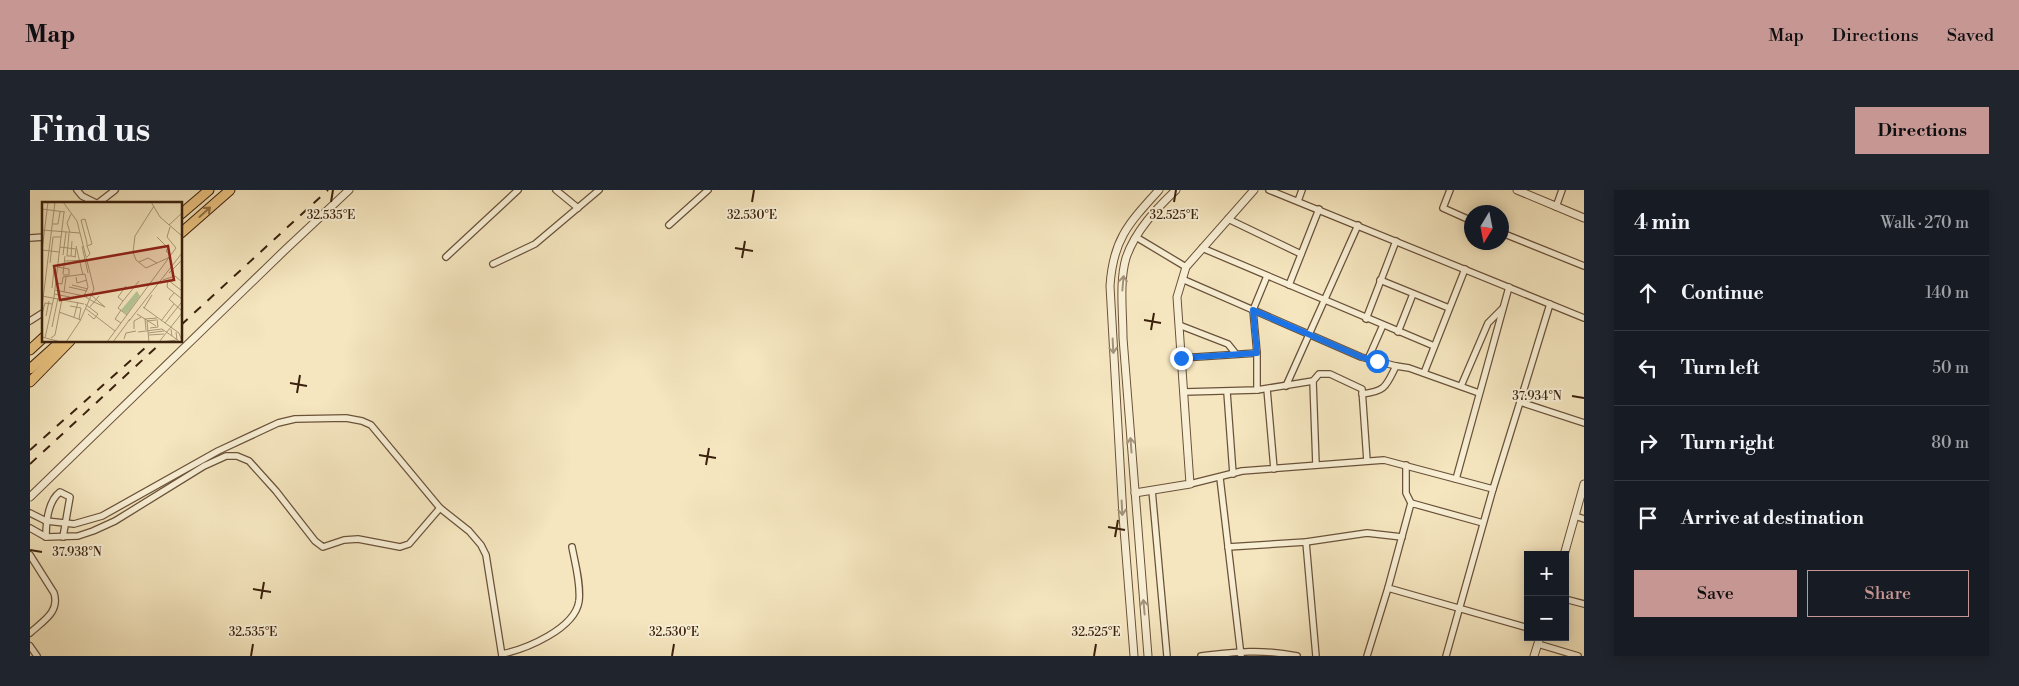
<!DOCTYPE html>
<html lang="en">
<head>
<meta charset="utf-8">
<style>
  body { margin:0; font-family:"Libre Bodoni",serif; background:#20242c; color:#f1f3f6 }
  .controls { position:absolute; right:15px; bottom:15px; display:grid; overflow:hidden; border-radius:0px; box-shadow:0 2px 12px #0003 }
  .controls button { width:45px; height:45px; display:grid; place-items:center; padding:0; border:0; border-bottom:1px solid #363941; background:#171b24; color:#f1f3f6; font:25px sans-serif }
  .compass { position:absolute; left:1434px; top:15px; width:45px; height:45px; border-radius:50%; background:#171b24; box-shadow:0 2px 12px #0003; rotate:190deg }
  .stop { position:absolute; width:15px; height:15px; margin:-11px; border:4px solid #1a73e8; border-radius:50%; background:#fff }
  .stop.end { background:#1a73e8; border-color:#fff; box-shadow:0 1px 5px #0008 }
  .list { margin:0; padding:0; list-style:none }
  h2 { display:flex; justify-content:space-between; align-items:center; height:65px; margin:0; padding:0 20px; font-size:21px }
  h2 small { font-size:16px; font-weight:400; color:#9ea1a6 }
  .list li { display:grid; grid-template-columns:32px 1fr auto; gap:15px; align-items:center; box-sizing:border-box; height:75px; padding:0 20px; border-top:1px solid #363941 }
  .list b { display:block; font-size:19px; white-space:nowrap }
  .list em { font-size:16px; font-style:normal; color:#9ea1a6 }
  .actions { display:flex; gap:10px; padding:15px 20px }
  .actions a { flex:1; padding:11px 0; border:1px solid #c59692; border-radius:0px; text-align:center; font-size:18px; color:#c59692 }
  .actions .main { background:#c59692; color:#111 }
  .icon { flex:none; width:28px; height:28px; fill:none; stroke:currentColor; stroke-width:2; stroke-linecap:round; stroke-linejoin:round }
  .map { position:relative; flex:none; width:1554px; height:466px; overflow:hidden; border-radius:0px }
  header { display:flex; align-items:center; gap:30px; box-sizing:border-box; height:70px; padding:0 25px; background:#c59692; color:#111 }
  header strong { font-size:24px }
  nav { display:flex; gap:28px; margin-inline-start:auto; font-size:18px }
  .intro { display:flex; align-items:center; justify-content:space-between; box-sizing:border-box; height:120px; padding:0 30px }
  h1 { margin:0; font-size:35px }
  .button { padding:12px 22px; border-radius:0px; background:#c59692; color:#111; font-size:18px; font-weight:700 }
  main { display:flex; gap:30px; padding:0 30px }
  aside { flex:1; background:#171b24; border-radius:0px; box-shadow:0 2px 12px #0003 }
  .map>svg:first-child { display:block }
  .lines { fill:none; stroke-linecap:round; stroke-linejoin:round }
  .minor-casing { stroke:#6a523a; stroke-width:8 }
  .tertiary-casing { stroke:#6a523a; stroke-width:9 }
  .trunk-casing { stroke:#3b210d; stroke-width:11 }
  .minor { stroke:#f8efd5; stroke-width:5.5 }
  .tertiary { stroke:#f8efd5; stroke-width:7 }
  .trunk { stroke:#eac380; stroke-width:9 }
  .rail { stroke:#3b210d; stroke-width:2; stroke-dasharray:9 9; stroke-linecap:butt }
  .oneway { stroke:#927246 }
  .oneway2 { stroke:#a3927b }
  .route { stroke:#1a73e8; stroke-width:6 }
  .ticks { fill:none; stroke:#3b210d; stroke-width:2 }
  .inset-road { fill:none; stroke:#ab9778; stroke-width:1 }
  .view { fill:#8f2418; fill-opacity:0.15; stroke:#8f2418; stroke-width:2.5 }
  .inset-edge { fill:none; stroke:#3b210d; stroke-width:2.5 }
  .ticks-label { font-size:12px; text-anchor:middle; fill:#3b210d; stroke:#f8efd5; stroke-width:4; stroke-linejoin:round; paint-order:stroke }
</style>
</head>
<body>
<header>
<strong>Map</strong>
<nav><a>Map</a><a>Directions</a><a>Saved</a></nav>
</header>
<div class="intro"><h1>Find us</h1><a class="button">Directions</a></div>
<main>
<div class="map">
<svg width="1554" height="466" viewBox="0 0 1554 466">
  <rect width="100%" height="100%" fill="#f5e6bf"/>
  <filter id="stains"><feTurbulence type="fractalNoise" baseFrequency=".004" numOctaves="4"/><feColorMatrix values="0 0 0 0 .2 0 0 0 0 .09 0 0 0 0 .02 0 0 0 .5 -.17"/></filter>
  <radialGradient id="worn" r=".72"><stop offset=".6" stop-color="#630" stop-opacity="0"/><stop offset="1" stop-color="#630" stop-opacity=".3"/></radialGradient>
  <g class="lines">
    <defs>
      <g id="minor">
        <polyline points="47,0 52,6 68,14"/>
        <polyline points="526,0 548,18"/>
        <polyline points="1239,0 1554,128"/>
        <polyline points="1420,0 1413,18 1442,31"/>
        <polyline points="1268,11 1272,0"/>
        <polyline points="67,14 85,0"/>
        <polyline points="1526,17 1532,0"/>
        <polyline points="1198,29 1271,64"/>
        <polyline points="639,35 678,0"/>
        <polyline points="1472,43 1554,76"/>
        <polyline points="1106,47 1156,77"/>
        <polyline points="0,48 14,47"/>
        <polyline points="1172,58 1404,156"/>
        <polyline points="416,67 488,0"/>
        <polyline points="463,74 505,54 569,0"/>
        <polyline points="1152,89 1331,167 1366,176"/>
        <polyline points="1350,90 1419,118"/>
        <polyline points="1259,95 1289,19"/>
        <polyline points="1336,129 1366,51"/>
        <polyline points="0,131 14,122"/>
        <polyline points="1149,135 1198,154 1206,164"/>
        <polyline points="1368,142 1383,104"/>
        <polyline points="1151,168 1227,163"/>
        <polyline points="1338,169 1353,135"/>
        <polyline points="1394,183 1435,79"/>
        <polyline points="1283,191 1289,184 1300,184 1332,199 1337,271"/>
        <polyline points="1256,196 1328,35"/>
        <polyline points="1431,196 1458,133 1472,119"/>
        <polyline points="1237,199 1244,279"/>
        <polyline points="1227,200 1227,163 1223,120 1237,86"/>
        <polyline points="1154,202 1227,200 1283,191 1286,275"/>
        <polyline points="1197,202 1203,284"/>
        <path d="M1332 204C1356 201 1356 196 1366 176L1379 178 1449 203"/>
        <polyline points="1490,212 1520,114"/>
        <polyline points="1376,275 1376,303 1381,313"/>
        <polyline points="1190,288 1211,466"/>
        <polyline points="1426,289 1479,97"/>
        <polyline points="1160,294 1212,281 1354,270 1463,299 1490,212 1554,233"/>
        <polyline points="1122,300 1137,466"/>
        <polyline points="0,323 16,331 44,334 72,326 188,261 248,233 265,229 316,228 332,231 341,235 410,318 439,341 451,355 456,365 472,466"/>
        <polyline points="1545,326 1554,329"/>
        <polyline points="1453,333 1381,313 1358,398 1498,438"/>
        <polyline points="0,338 16,347 48,346 63,341 85,331 174,276 196,266 207,266 219,271 246,301 285,351 293,357 314,350 328,349 370,357 379,354 410,318"/>
        <path d="M16 347C16 333 18 311 30 302L40 307 33 347"/>
        <polyline points="1276,352 1286,466"/>
        <polyline points="1198,357 1276,352 1337,343 1372,347"/>
        <path d="M0 365 24 403C30 422 13 431 0 443"/>
        <polyline points="1535,409 1554,414"/>
        <polyline points="1508,454 1548,466"/>
        <polyline points="0,456 7,466"/>
        <path d="M472 464C496 459 545 439 549 411 551 394 545 373 542 357"/>
        <path d="M1171 466C1206 462 1232 459 1267 466"/>
        <polyline points="1337,466 1358,398"/>
        <polyline points="1416,466 1463,299"/>
      </g>
      <g id="tertiary">
        <polyline points="1487,0 1554,28"/>
        <polyline points="1105,303 1160,294 1147,107 1156,77 1224,0"/>
        <polyline points="0,307 255,60 319,0"/>
        <polyline points="1534,365 1554,294"/>
        <path d="M1104 466 1093 326 1080 96C1083 49 1099 33 1129 0"/>
        <path d="M1118 466 1093 148C1093 123 1089 92 1096 68 1105 41 1127 18 1146 0"/>
        <polyline points="1504,466 1510,447"/>
      </g>
      <g id="trunk">
        <polyline points="151,24 179,0"/>
        <polyline points="151,43 200,0"/>
        <polyline points="0,160 14,147"/>
        <polyline points="0,179 31,151"/>
        <polyline points="0,192 40,151"/>
      </g>
    </defs>
    <use href="#minor" class="minor-casing"/>
    <use href="#tertiary" class="tertiary-casing"/>
    <use href="#trunk" class="trunk-casing"/>
    <use href="#minor" class="minor"/>
    <use href="#tertiary" class="tertiary"/>
    <use href="#trunk" class="trunk"/>
    <g class="rail">
      <polyline points="151,135 298,0"/>
      <polyline points="0,260 116,157"/>
      <polyline points="0,274 133,151"/>
    </g>
  </g>
  <defs><path id="oneway-shaft" d="M-6 0H5M1.5-3L5.5 0L1.5 3" fill="none" stroke-width="1.6" stroke-linecap="round" stroke-linejoin="round" transform="scale(1.25)"/></defs>
  <use class="oneway" href="#oneway-shaft" transform="translate(175 22) rotate(-42)"/>
  <g class="oneway2">
    <use href="#oneway-shaft" transform="translate(1093 93) rotate(-85)"/>
    <use href="#oneway-shaft" transform="translate(1083 156) rotate(87)"/>
    <use href="#oneway-shaft" transform="translate(1101 255) rotate(-94)"/>
    <use href="#oneway-shaft" transform="translate(1092 318) rotate(87)"/>
    <use href="#oneway-shaft" transform="translate(1114 417) rotate(-95)"/>
  </g>
  <g class="lines">
    <polyline class="route" points="1151,168 1227,163 1223,120 1331,167 1347,171"/>
  </g>
  <path class="ticks" d="M301 12 303 0M722 12 724 0M1144 12 1146 0M705 58 723 61M712 68 715 51M1114 130 1131 133M1121 140 1124 123M260 193 277 196M267 203 270 185M1542 206 1554 208M669 265 686 268M676 275 679 258M1078 337 1095 340M1085 347 1088 330M0 360 12 362M223 399 241 402M231 409 234 392M221 466 223 454M642 466 644 454M1064 466 1066 454"/>
  <g transform="translate(12 12)">
    <rect width="140" height="140" fill="#f5e6bf"/>
    <path d="M95 89 98 94 85 112 79 108Z" fill="#b7c695"/>
    <path class="inset-road" d="M21 0 35 19 52 87 38 119 24 140M109 0 118 15 140 34M112 4 93 34 91 50 94 58 104 66 128 55M0 7 23 10M11 22H16L18 10M127 23 140 11M0 28 38 31M28 30 25 21 29 12M27 31 25 54H29M115 35 126 46 124 49 129 54M30 39 29 54 34 55M34 44 41 73M40 44 46 71M18 45 34 47 33 55M0 48 17 50M0 49 6 0M21 53 24 30M45 55 48 52 45 44V41L39 18 43 17 50 42 45 44M23 59 43 58M97 60 106 56 115 61M8 61 11 35H19M16 65 27 67V73H21M127 71 140 58M21 72 23 54M34 75 35 81 45 78M121 78 133 74 140 80M126 78 125 85 140 97V102M126 78 140 89M14 81 20 82 21 75 43 72M30 83 46 87M84 84 76 95 81 99 76 106 85 113M27 85 45 89M10 86 12 68M13 88 42 94 52 100 57 94M22 90 24 75M132 91 127 97 140 109M12 92 28 95V98M0 94 42 102M42 94 46 85 43 72M81 99 97 79M43 102 56 112 52 117 46 112M28 104 39 106 37 117M0 105 13 0M101 105 137 131 140 139M43 106 73 129M47 106 52 100 63 105 49 93M102 106 110 93M79 108 73 117 79 121M17 110 39 118M0 112 3 101 10 102M95 112 114 124M4 114 7 99M32 115 36 100M87 119 140 51M119 119 132 102M123 121 139 101M10 125 16 96M108 126 116 125 115 117M92 127V119L99 115M129 127 130 134 137 139M104 128 103 117 115 116M96 130 120 127 130 134M106 131 122 129M107 133 122 132M0 135 19 140M3 136 12 95 22 10M9 136 13 133 20 97M82 137 84 131 94 129M65 140 134 46 125 35 128 25M71 140 88 117M107 140 105 119 114 118M117 140 140 111M119 140 135 138 134 130"/>
    <path class="view" d="M126 44 132 78 18 98 12 64Z"/>
    <rect width="140" height="140" class="inset-edge"/>
  </g>
  <g class="ticks-label">
    <text x="301" y="29">32.535°E</text>
    <text x="722" y="29">32.530°E</text>
    <text x="1144" y="29">32.525°E</text>
    <text x="1507" y="210">37.934°N</text>
    <text x="47" y="366">37.938°N</text>
    <text x="223" y="446">32.535°E</text>
    <text x="644" y="446">32.530°E</text>
    <text x="1066" y="446">32.525°E</text>
  </g>
  <rect width="100%" height="100%" filter="url(#stains)"/>
  <rect width="100%" height="100%" fill="url(#worn)"/>
</svg>
<div class="controls">
<button>+</button>
<button>−</button>
</div>
<svg class="compass" viewBox="-18 -18 36 36"><path d="M0-13l5 13h-10z" fill="#e53935"/><path d="M0 13l5-13h-10z" fill="#9ea1a6"/></svg>
<div class="stop" style="left:1347px;top:171px"></div>
<div class="stop end" style="left:1151px;top:168px"></div>
</div>
<aside>
<h2>4 min<small>Walk · 270 m</small></h2>
<ul class="list">
<li><svg class="icon" aria-label="ahead" viewBox="0 0 24 24"><path d="M12 20V5M6 11l6-6 6 6"/></svg><div><b>Continue</b></div><em>140 m</em></li>
<li><svg class="icon" aria-label="left" viewBox="0 0 24 24"><path d="M17 20v-9H6M10 6l-5 5 5 5"/></svg><div><b>Turn left</b></div><em>50 m</em></li>
<li><svg class="icon" aria-label="right" viewBox="0 0 24 24"><path d="M7 20v-9h11M14 6l5 5-5 5"/></svg><div><b>Turn right</b></div><em>80 m</em></li>
<li><svg class="icon" aria-label="arrive" viewBox="0 0 24 24"><path d="M6 21V4h12l-3 4 3 4H6"/></svg><div><b>Arrive at destination</b></div></li>
</ul>
<div class="actions"><a class="main">Save</a><a>Share</a></div>
</aside>
</main>
</body>
</html>
